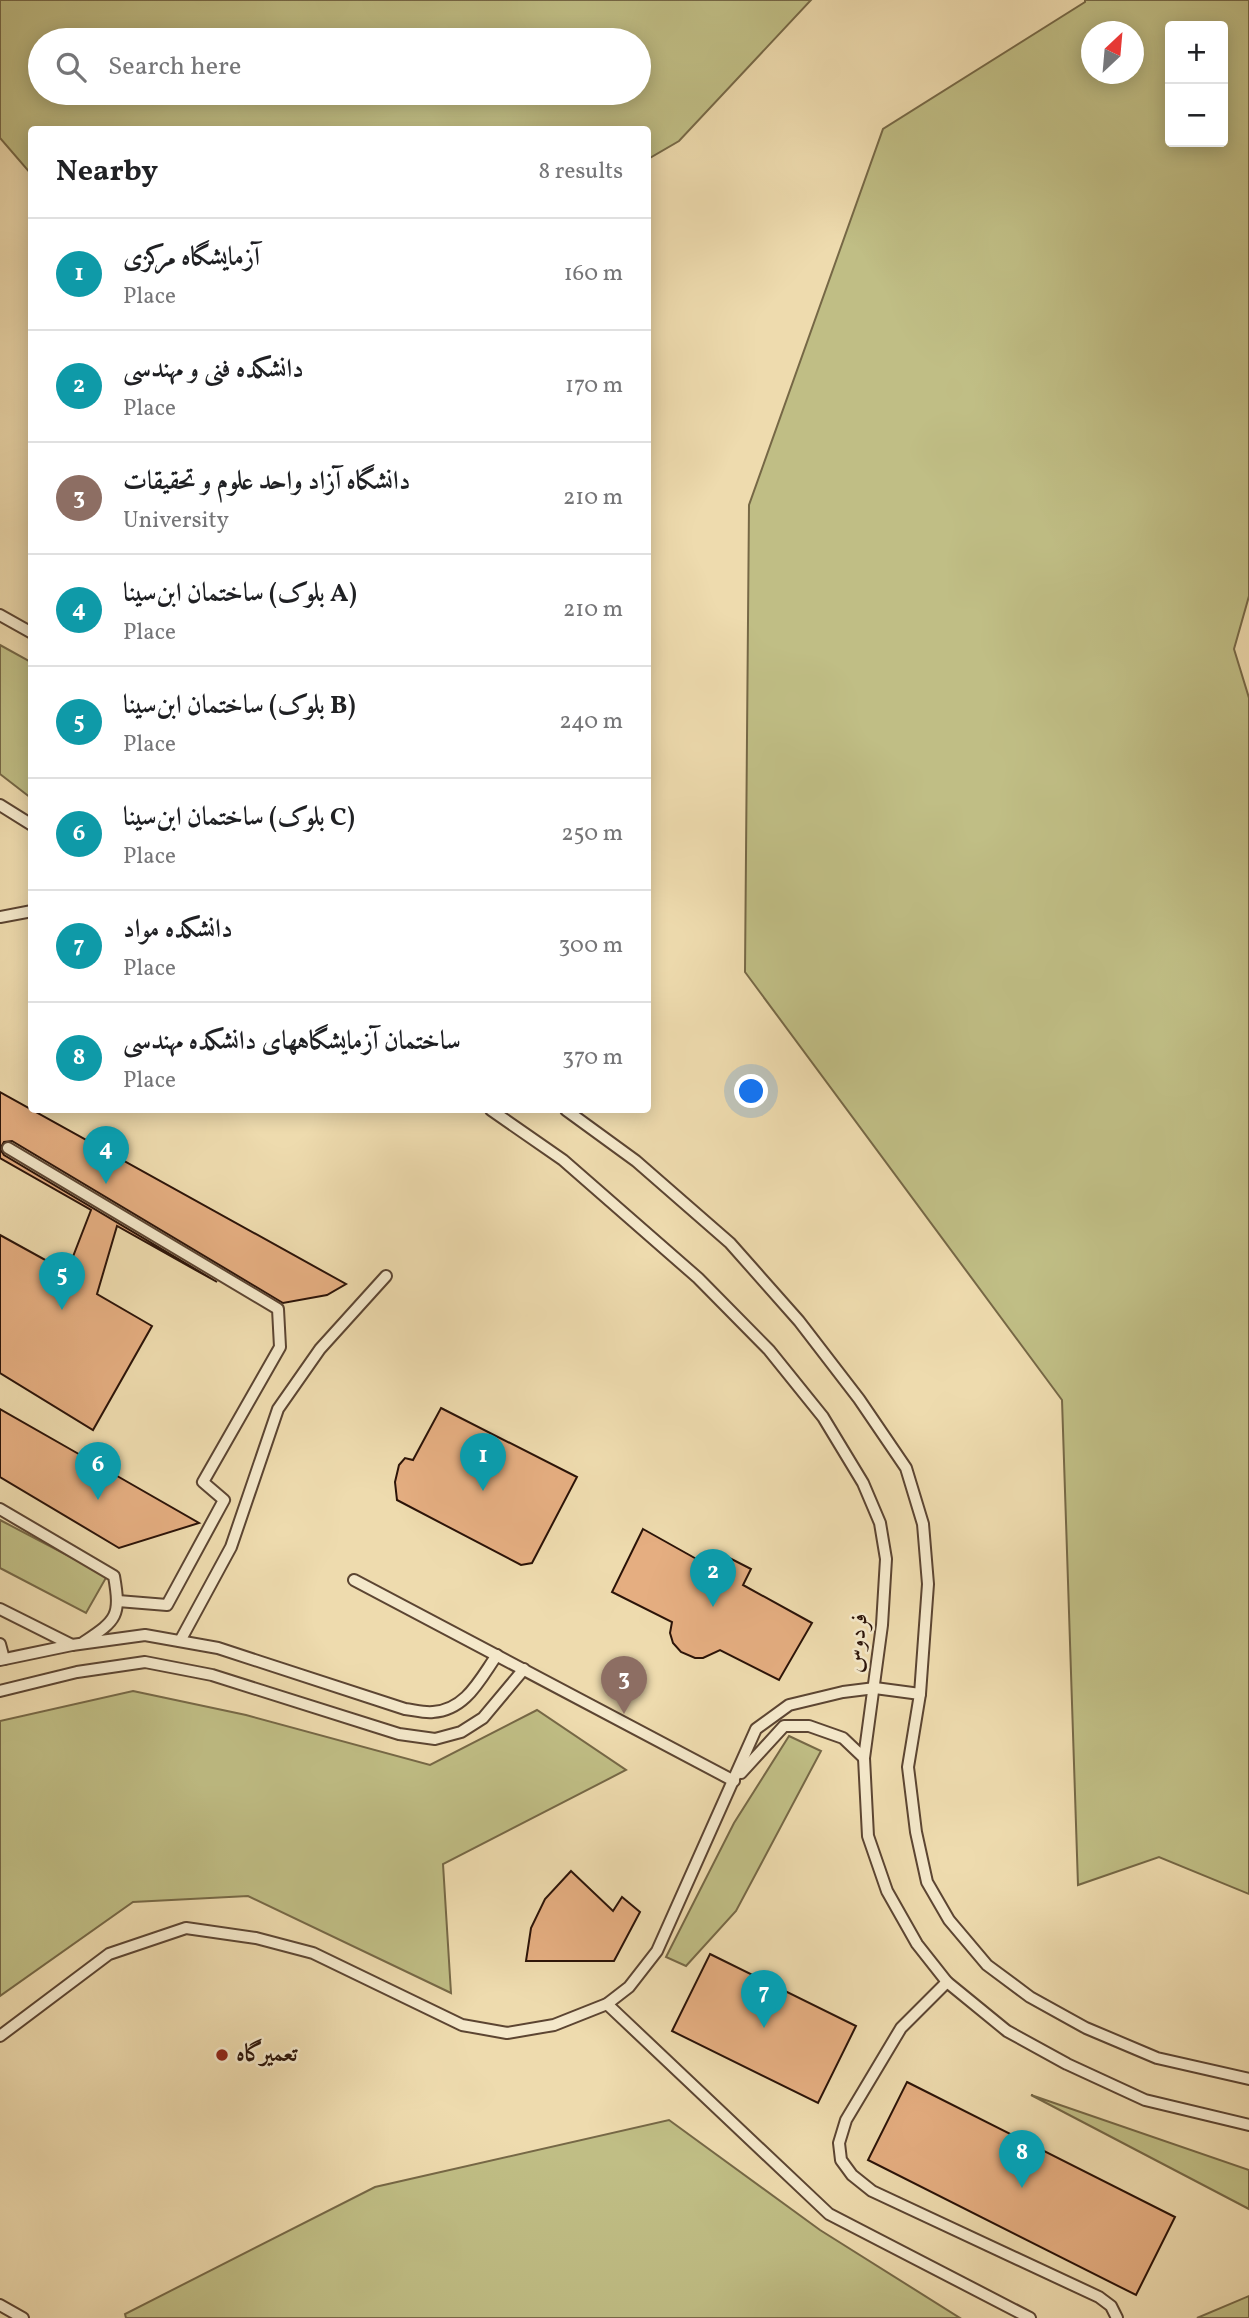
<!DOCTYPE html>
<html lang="en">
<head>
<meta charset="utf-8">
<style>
  body { margin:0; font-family:Vollkorn,Amiri,serif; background:#f2f2f2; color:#202124 }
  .controls { position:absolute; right:21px; top:21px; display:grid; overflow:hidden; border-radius:7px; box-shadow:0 4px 18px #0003 }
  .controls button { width:63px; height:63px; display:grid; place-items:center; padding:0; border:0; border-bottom:2px solid #e0e0e0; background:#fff; color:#202124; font:35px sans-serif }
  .compass { position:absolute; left:1081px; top:21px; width:63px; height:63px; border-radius:50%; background:#fff; box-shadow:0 4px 18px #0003; rotate:26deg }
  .you { position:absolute; left:752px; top:1092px; width:24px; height:24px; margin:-18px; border:5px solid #fff; border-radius:50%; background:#1a73e8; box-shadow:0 0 0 10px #1a73e833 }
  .badge { display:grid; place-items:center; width:46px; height:46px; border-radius:50%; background:#111827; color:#fff; font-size:23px; font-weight:700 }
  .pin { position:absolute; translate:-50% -58px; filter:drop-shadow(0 2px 4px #0008) }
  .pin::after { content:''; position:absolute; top:37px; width:24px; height:21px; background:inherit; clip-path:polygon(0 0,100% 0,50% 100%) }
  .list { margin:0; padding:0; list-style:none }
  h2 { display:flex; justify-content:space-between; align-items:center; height:91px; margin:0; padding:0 28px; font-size:30px }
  h2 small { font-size:23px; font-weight:400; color:#757577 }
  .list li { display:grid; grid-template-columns:46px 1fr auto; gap:21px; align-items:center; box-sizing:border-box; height:112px; padding:0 28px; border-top:2px solid #e0e0e0 }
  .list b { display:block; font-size:26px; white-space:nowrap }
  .list p { margin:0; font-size:23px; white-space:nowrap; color:#757577 }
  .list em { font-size:23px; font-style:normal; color:#757577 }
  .icon { flex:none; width:38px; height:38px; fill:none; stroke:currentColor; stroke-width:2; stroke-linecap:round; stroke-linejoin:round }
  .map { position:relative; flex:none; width:1249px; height:2318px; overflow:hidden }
  .search { position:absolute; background:#fff; box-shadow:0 4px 18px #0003; left:28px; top:28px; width:623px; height:77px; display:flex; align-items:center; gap:18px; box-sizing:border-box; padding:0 24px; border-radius:38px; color:#757577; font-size:26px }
  .panel { position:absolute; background:#fff; box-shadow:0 4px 18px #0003; left:28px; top:126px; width:623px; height:987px; border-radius:7px }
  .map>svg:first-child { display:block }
  .green { fill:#c0be85; stroke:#766846; stroke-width:2; fill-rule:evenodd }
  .building { fill:#e5ae81; stroke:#2b1308; stroke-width:2 }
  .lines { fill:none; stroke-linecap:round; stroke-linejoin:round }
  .lane-casing { stroke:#5c4532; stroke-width:14 }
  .lane { stroke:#f4e8ca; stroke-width:10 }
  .poi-dot { fill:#8f2418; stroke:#f4e8ca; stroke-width:2.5 }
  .labels { text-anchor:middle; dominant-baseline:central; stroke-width:5; stroke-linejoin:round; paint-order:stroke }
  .street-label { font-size:24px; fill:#2b1308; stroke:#f4e8ca }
  .poi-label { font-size:24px; font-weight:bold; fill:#2b1308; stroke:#f4e8ca; text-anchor:start }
</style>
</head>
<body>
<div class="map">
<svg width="1249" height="2318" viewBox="0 0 1249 2318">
  <rect width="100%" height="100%" fill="#eedbae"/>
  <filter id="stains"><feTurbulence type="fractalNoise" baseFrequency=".00286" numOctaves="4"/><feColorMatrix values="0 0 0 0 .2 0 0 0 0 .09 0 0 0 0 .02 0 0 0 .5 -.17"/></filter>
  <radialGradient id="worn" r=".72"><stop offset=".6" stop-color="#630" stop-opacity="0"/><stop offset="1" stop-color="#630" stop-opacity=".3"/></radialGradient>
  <g class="green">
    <path d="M0 0H811L679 141 648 159V130H32L31 174 0 138ZM40 40H639V93H40Z"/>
    <path d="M1085 0H1249V596L1234 649 1249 698V1894L1159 1857 1078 1885 1062 1400 745 972 749 505 883 129 1085 2ZM1223 26V142H1170V26ZM1092 32H1134V74H1092Z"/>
    <polygon points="0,645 31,662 31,798 0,774"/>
    <polygon points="0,1520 107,1576 86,1613 0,1568"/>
    <polygon points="133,1691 246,1715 430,1765 537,1710 626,1770 443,1864 451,1993 248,1896 133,1902 0,1996 0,1721"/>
    <polygon points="789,1736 821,1751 736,1911 686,1966 666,1957 734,1823"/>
    <polygon points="1031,2095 1249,2170 1249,2209"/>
    <polygon points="669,2120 820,2230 960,2318 126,2318 125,2314 375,2187"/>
    <polygon points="1249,2296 1249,2318 1197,2318"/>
  </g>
  <g class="building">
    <polygon points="0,1092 346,1284 327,1295 283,1303 12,1141 4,1142 0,1149 4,1155 217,1282 117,1226 97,1294 152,1326 93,1430 0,1373 0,1235 67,1272 91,1210 0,1158"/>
    <polygon points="441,1408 577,1477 532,1563 521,1565 397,1500 395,1482 399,1465 405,1458 413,1460"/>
    <polygon points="0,1409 91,1461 199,1523 119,1548 0,1477"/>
    <polygon points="643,1529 709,1566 718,1552 751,1569 743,1585 812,1623 779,1680 720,1650 703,1658 695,1658 681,1652 673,1643 670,1633 672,1622 612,1592"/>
    <polygon points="571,1871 613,1911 622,1897 640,1912 614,1961 526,1961 531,1928 545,1899"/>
    <polygon points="710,1954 856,2026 818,2103 672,2031"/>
    <polygon points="907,2082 1175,2217 1136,2295 868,2160"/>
  </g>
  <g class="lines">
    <defs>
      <g id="lane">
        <polyline points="0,615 32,633"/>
        <polyline points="0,805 32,825"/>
        <polyline points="0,917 32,911"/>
        <polyline points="491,1110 563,1160 698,1278 769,1350 823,1417 863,1483 880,1523 886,1559 882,1625 864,1758 868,1836 887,1891 917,1944 947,1982 1007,2031 1067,2064 1145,2100 1249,2125"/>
        <polyline points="566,1110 636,1161 730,1243 799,1321 859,1399 906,1468 923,1524 928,1584 920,1694 908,1767 916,1832 927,1882 949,1920 987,1965 1030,1997 1086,2028 1157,2058 1249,2079"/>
        <polyline points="8,1148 278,1309 280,1347 203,1482 224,1500 167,1605 118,1601"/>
        <path d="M0 1509 114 1576C121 1616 117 1620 84 1642"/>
        <polyline points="354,1580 734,1781"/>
        <polyline points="0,1609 72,1645"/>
        <polyline points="180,1641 231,1547 278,1409 320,1349 386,1276"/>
        <polyline points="0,1644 4,1659"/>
        <path d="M0 1660 72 1645 145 1635 218 1648 405 1709C414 1710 424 1713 433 1712 466 1710 480 1679 497 1655"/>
        <polyline points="0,1691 77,1672 145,1662 212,1675 399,1734 435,1739 461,1732 483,1718 524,1669"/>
        <polyline points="741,1773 784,1726 809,1726 843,1738 864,1758"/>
        <polyline points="947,1982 901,2028 846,2120 839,2143 841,2160 852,2175 872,2191 1099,2297 1111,2306 1117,2318"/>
        <polyline points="607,2004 829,2214 1030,2318"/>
        <polyline points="0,2036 109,1954 186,1928 256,1938 313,1953 462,2025 507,2033 554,2025 607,2004 629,1987 657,1951 756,1729 789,1705 843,1692 875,1688 920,1694"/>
        <polyline points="0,2305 23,2318"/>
      </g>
    </defs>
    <use href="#lane" class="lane-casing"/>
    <use href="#lane" class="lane"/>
  </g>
  <circle class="poi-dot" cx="222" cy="2055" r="7"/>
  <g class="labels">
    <g class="street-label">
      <text transform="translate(858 1643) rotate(-84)">فردوس</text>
    </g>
    <g class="poi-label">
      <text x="236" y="2055">تعمیرگاه</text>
    </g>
  </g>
  <rect width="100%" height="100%" filter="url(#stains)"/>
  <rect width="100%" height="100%" fill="url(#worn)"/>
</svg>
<div class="controls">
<button>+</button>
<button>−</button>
</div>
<svg class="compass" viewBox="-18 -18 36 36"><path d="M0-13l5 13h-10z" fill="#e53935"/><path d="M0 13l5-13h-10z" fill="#757577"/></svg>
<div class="you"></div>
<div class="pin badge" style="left:483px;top:1491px;background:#0f9aa8">1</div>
<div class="pin badge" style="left:713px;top:1607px;background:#0f9aa8">2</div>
<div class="pin badge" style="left:624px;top:1714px;background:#8d6e63">3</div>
<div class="pin badge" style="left:106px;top:1184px;background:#0f9aa8">4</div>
<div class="pin badge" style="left:62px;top:1310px;background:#0f9aa8">5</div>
<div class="pin badge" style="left:98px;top:1500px;background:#0f9aa8">6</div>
<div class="pin badge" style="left:764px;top:2028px;background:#0f9aa8">7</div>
<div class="pin badge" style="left:1022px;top:2188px;background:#0f9aa8">8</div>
<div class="search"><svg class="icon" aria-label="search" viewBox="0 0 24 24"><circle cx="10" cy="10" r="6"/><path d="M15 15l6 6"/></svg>Search here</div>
<section class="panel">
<h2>Nearby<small>8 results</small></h2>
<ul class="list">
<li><span class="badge" style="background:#0f9aa8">1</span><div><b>آزمایشگاه مرکزی</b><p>Place</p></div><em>160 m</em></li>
<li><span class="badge" style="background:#0f9aa8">2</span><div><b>دانشکده فنی و مهندسی</b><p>Place</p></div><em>170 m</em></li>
<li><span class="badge" style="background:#8d6e63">3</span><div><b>دانشگاه آزاد واحد علوم و تحقیقات</b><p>University</p></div><em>210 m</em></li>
<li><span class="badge" style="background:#0f9aa8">4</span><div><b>ساختمان ابن‌سینا (بلوک A)</b><p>Place</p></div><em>210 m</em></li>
<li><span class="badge" style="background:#0f9aa8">5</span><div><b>ساختمان ابن‌سینا (بلوک B)</b><p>Place</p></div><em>240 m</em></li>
<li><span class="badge" style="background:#0f9aa8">6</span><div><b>ساختمان ابن‌سینا (بلوک C)</b><p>Place</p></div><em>250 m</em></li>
<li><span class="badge" style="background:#0f9aa8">7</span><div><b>دانشکده مواد</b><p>Place</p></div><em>300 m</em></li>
<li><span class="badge" style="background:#0f9aa8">8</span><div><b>ساختمان آزمایشگاههای دانشکده مهندسی</b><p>Place</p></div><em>370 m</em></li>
</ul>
</section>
</div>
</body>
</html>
